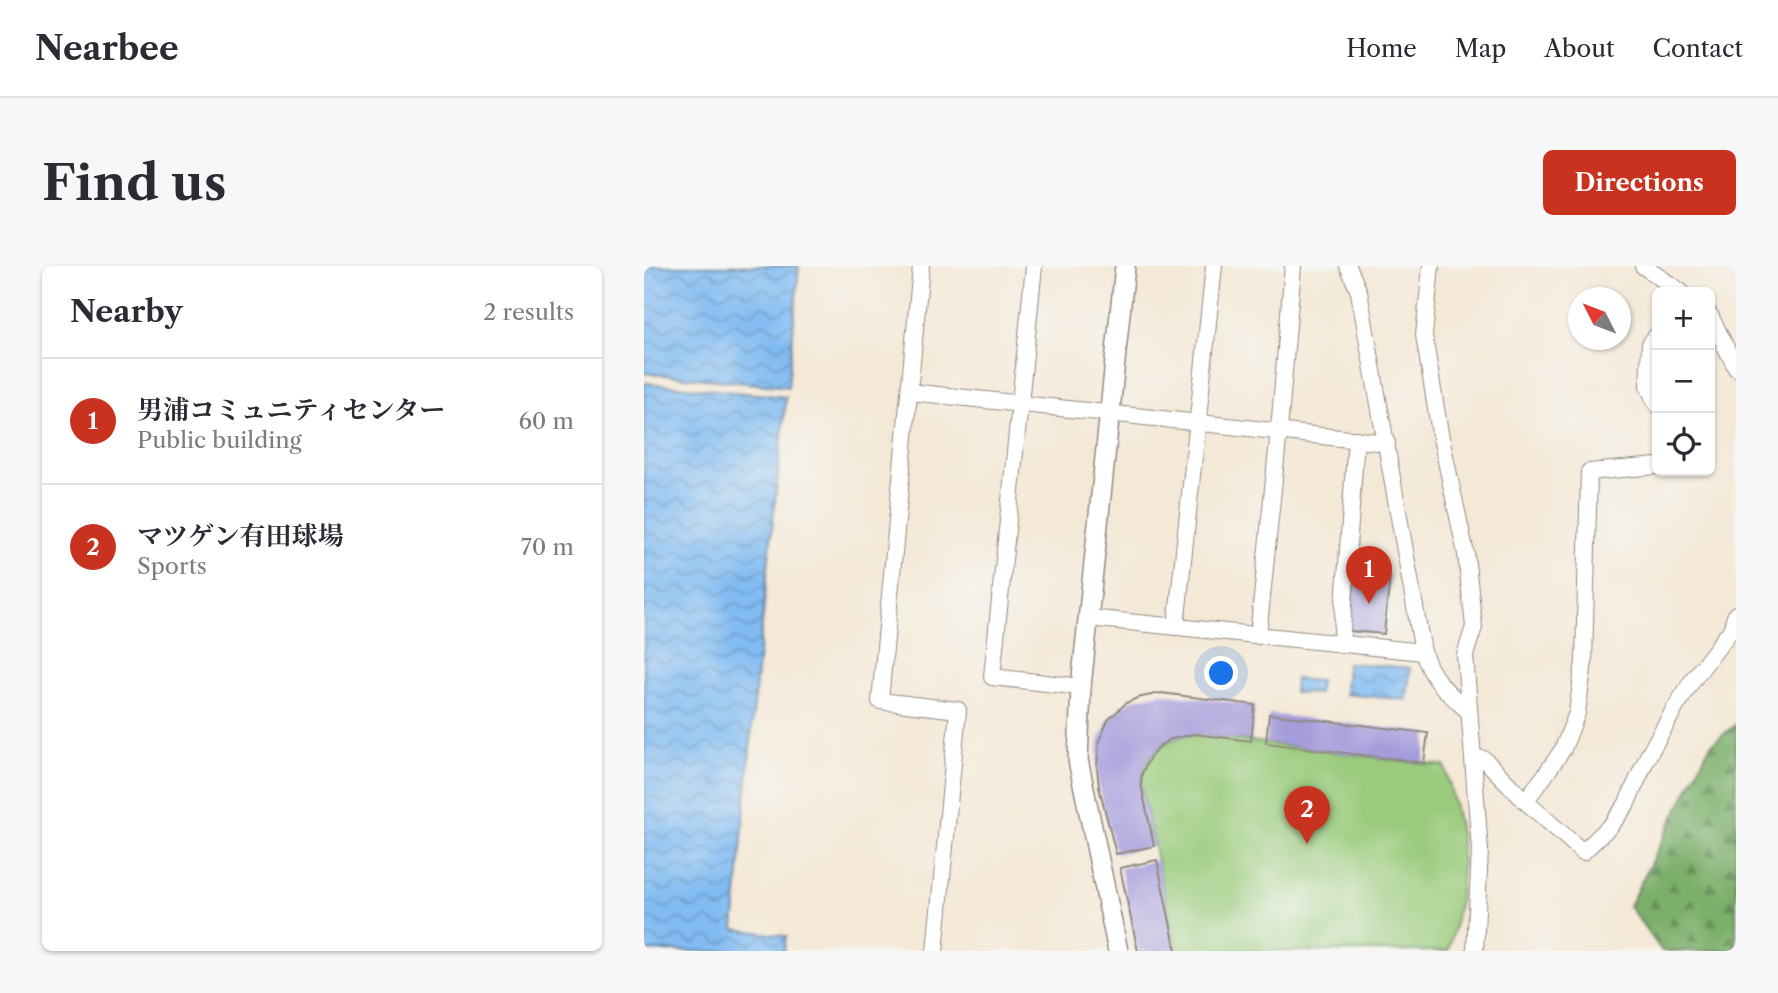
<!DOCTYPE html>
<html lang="en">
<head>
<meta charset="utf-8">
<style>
  body { margin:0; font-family:"Libre Caslon Text","Noto Serif JP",serif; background:#f7f7f7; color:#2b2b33 }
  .controls { position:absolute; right:21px; top:21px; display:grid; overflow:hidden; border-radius:10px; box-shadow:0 2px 5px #0004 }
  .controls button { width:63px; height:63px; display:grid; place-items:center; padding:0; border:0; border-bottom:2px solid #e1e1e2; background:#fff; color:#2b2b33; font:35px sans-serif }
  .compass { position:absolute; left:924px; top:21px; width:63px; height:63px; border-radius:50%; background:#fff; box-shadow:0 2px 5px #0004; rotate:312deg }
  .you { position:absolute; left:578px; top:408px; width:24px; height:24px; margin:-18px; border:5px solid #fff; border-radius:50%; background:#1a73e8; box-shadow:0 0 0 10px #1a73e833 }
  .badge { display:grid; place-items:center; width:46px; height:46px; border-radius:50%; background:#c8321e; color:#fff; font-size:23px; font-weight:700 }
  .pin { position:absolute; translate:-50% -58px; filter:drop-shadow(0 2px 4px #0008) }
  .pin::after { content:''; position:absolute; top:37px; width:24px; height:21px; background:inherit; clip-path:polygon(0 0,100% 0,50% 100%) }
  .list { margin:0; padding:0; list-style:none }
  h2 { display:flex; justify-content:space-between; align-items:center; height:91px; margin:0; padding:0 28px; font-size:30px }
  h2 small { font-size:23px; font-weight:400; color:#7c7c81 }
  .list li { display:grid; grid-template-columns:46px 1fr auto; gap:21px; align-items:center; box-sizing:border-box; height:126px; padding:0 28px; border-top:2px solid #e1e1e2 }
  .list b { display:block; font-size:26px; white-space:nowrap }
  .list p { margin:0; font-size:23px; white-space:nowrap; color:#7c7c81 }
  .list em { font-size:23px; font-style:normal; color:#7c7c81 }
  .icon { flex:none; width:38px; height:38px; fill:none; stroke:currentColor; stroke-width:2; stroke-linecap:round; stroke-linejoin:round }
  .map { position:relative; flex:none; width:1092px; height:685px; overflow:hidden; border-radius:10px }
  header { display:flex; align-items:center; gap:42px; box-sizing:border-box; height:98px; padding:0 35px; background:#fff; border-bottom:2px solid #e1e1e2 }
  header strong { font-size:33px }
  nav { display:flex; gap:38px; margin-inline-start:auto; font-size:24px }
  .intro { display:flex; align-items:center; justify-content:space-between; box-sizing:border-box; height:168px; padding:0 42px }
  h1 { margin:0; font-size:49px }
  .button { padding:18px 32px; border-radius:10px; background:#c8321e; color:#fff; font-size:24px; font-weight:700 }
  main { display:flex; gap:42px; padding:0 42px }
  aside { flex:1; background:#fff; border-radius:10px; box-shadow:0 2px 5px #0004 }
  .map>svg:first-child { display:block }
  .forest { fill:url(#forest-firs); stroke:#536d4b; stroke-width:2 }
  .pitch { fill:#9acb7b; stroke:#627b53; stroke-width:2 }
  .water { fill:url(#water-waves); stroke:#56738e; stroke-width:2 }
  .building { fill:#a59cdb }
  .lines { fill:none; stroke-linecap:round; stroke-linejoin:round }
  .minor-casing { stroke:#908a80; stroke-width:18 }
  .tertiary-casing { stroke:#908a80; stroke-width:22 }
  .minor { stroke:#fff; stroke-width:16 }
  .tertiary { stroke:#fff; stroke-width:19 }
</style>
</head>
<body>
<header>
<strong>Nearbee</strong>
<nav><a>Home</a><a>Map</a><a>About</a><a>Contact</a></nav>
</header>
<div class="intro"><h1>Find us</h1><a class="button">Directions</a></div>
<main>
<aside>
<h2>Nearby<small>2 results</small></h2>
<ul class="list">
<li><span class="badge">1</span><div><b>男浦コミュニティセンター</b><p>Public building</p></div><em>60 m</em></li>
<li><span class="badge">2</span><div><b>マツゲン有田球場</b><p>Sports</p></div><em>70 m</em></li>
</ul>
</aside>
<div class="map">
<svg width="1092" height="685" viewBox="0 0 1092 685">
  <defs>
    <pattern id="forest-firs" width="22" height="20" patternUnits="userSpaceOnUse" patternTransform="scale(1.75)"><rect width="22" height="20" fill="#7baf6b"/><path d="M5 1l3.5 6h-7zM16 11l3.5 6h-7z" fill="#658f58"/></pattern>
    <pattern id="water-waves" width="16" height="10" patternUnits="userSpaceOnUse" patternTransform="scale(1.75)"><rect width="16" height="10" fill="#81bbf2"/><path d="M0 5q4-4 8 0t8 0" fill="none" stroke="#6a98c4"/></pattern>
  </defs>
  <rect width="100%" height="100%" fill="#f6f6f2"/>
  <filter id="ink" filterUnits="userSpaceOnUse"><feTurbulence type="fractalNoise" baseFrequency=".0143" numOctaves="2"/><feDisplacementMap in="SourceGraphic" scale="14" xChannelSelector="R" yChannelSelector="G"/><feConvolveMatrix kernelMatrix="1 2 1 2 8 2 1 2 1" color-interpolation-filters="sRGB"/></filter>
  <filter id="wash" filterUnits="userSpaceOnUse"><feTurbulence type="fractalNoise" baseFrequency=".00686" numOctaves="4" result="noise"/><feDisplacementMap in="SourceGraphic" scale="28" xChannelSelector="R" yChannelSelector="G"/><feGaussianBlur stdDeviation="1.57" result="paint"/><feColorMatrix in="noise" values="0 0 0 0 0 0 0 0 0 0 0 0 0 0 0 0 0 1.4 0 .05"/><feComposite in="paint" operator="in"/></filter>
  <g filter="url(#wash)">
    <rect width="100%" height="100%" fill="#f4e8d6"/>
    <polygon class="forest" points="1092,458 1092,685 1018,685 985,640 1066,480"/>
    <path class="pitch" d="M550 468 801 500C807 525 814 550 817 576 820 611 814 651 804 685H532L497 518C500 488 520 472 550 468Z"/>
    <g class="water">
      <polygon points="0,0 155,0 144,121 0,107"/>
      <polygon points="0,117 142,131 112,415 90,663 142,670 140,685 0,685"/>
      <polygon points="703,397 766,402 763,434 701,428"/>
      <polygon points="651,413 676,415 674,428 650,426"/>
    </g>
    <g id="blocks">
      <g class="building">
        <polygon points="711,307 746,310 740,368 705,365"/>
        <polygon points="517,427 611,439 607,475 550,468 527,473 518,478 506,491 498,507 497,518 510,580 472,588 455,521 453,501 455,475 464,454 482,437 493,432"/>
        <polygon points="625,448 784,467 780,497 622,477"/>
        <polygon points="513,594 532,685 494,685 476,602"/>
      </g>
    </g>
  </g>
  <g filter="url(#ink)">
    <use href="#blocks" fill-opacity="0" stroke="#908a80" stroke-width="2"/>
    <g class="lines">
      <defs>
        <g id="minor">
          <polyline points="277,0 236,435 314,444 291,685"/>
          <polyline points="390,0 348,411 437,421"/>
          <path d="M704 0 715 26 779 386C788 414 802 425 824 445"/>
          <polyline points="787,0 780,69 796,167 822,288 830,361 821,389 836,584 831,685"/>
          <polyline points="999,0 1037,26"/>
          <polyline points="1066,49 1092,102"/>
          <polyline points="1013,69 1006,78 1004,120 1013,139"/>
          <polyline points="266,126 743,177"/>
          <polyline points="445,352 779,386"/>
          <polyline points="532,361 570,0"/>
          <polyline points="614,370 635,164 649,0"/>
          <polyline points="697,379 712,173"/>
          <polyline points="829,491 840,493 881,535 939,586 967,559 982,539 1004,490 1031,442 1050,412 1087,364 1092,348"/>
          <polyline points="881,535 899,512 919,483 933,447 940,395 945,206 1013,200"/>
        </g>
        <polyline id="tertiary" points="474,685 434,494 437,421 481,0"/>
      </defs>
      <use href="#minor" class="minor-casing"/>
      <use href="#tertiary" class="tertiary-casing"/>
      <use href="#minor" class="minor"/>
      <use href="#tertiary" class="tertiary"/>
    </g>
  </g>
</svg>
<div class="controls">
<button>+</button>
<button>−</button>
<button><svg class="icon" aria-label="locate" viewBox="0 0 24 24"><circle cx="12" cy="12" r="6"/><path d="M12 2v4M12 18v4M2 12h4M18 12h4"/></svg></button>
</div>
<svg class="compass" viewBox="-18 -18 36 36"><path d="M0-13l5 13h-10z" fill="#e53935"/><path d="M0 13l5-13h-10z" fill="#7c7c81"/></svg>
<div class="you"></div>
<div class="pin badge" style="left:725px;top:338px">1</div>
<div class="pin badge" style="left:663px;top:578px">2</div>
</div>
</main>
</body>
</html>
